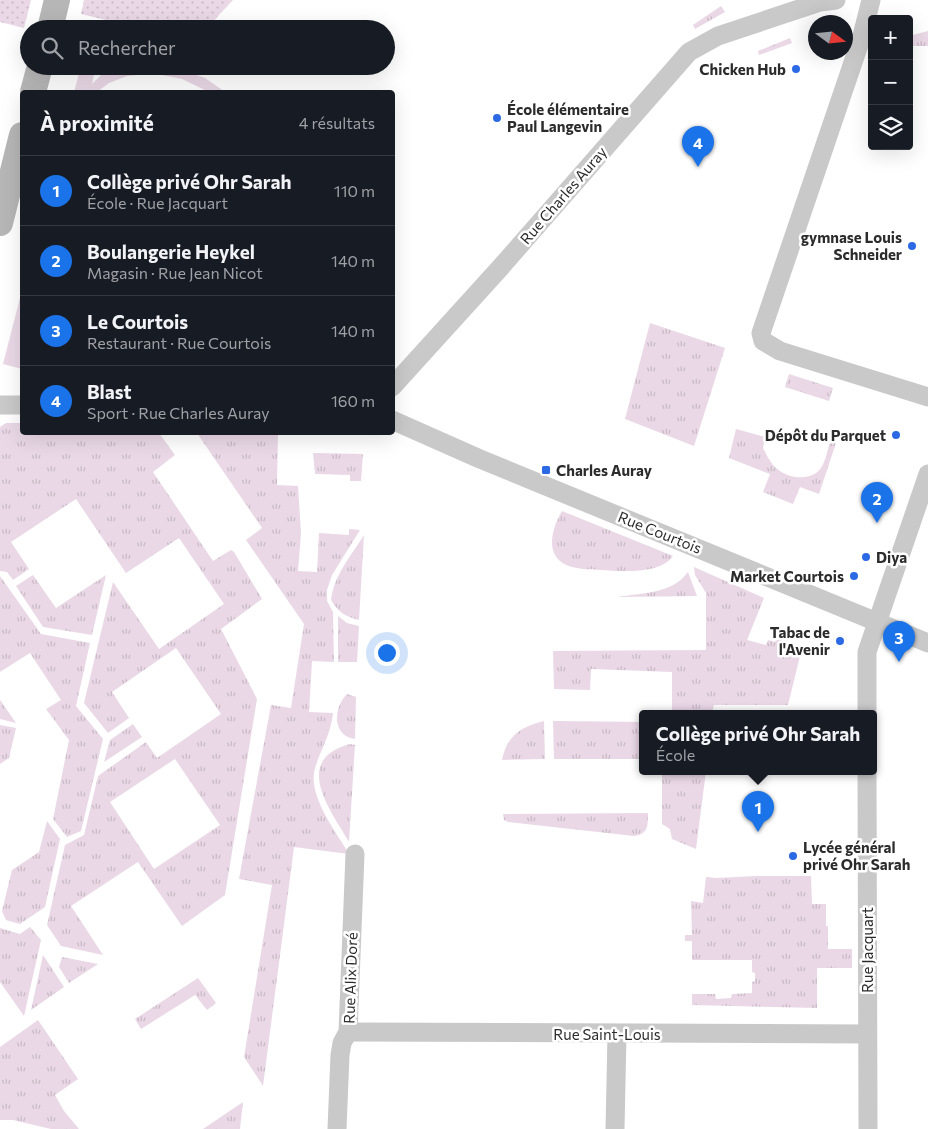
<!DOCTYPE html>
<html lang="fr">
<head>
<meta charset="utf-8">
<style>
  body { margin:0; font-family:Commissioner,sans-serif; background:#242831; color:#f1f3f6 }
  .controls { position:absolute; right:15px; top:15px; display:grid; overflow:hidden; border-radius:5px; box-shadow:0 5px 20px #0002 }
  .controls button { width:45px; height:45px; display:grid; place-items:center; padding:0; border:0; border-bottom:1px solid #363941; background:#171b24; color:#f1f3f6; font:25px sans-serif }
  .compass { position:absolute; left:808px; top:15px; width:45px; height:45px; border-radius:50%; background:#171b24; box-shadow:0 5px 20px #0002; rotate:105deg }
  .you { position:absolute; left:386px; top:652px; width:18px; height:18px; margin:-12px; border:4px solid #fff; border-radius:50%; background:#1a73e8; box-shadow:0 0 0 8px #1a73e833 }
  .badge { display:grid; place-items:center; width:32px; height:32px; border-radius:50%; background:#1a73e8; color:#fff; font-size:16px; font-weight:700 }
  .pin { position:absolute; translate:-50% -41px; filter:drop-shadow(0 1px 2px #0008) }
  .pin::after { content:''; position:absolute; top:26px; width:18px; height:15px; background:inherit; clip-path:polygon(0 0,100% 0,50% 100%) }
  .popup { position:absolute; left:639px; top:710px; width:238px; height:65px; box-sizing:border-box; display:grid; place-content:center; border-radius:5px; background:#171b24; filter:drop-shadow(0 1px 4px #0005); font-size:16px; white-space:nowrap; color:#9ea1a6 }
  .popup b { font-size:19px; color:#f1f3f6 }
  .popup::after { content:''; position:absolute; left:50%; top:100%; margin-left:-10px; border:10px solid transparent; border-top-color:#171b24 }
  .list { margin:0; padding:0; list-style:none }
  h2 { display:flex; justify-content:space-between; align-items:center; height:65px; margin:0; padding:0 20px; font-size:21px }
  h2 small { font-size:16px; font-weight:400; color:#9ea1a6 }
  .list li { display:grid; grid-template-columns:32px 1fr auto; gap:15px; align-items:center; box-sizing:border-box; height:70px; padding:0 20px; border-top:1px solid #363941 }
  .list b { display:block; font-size:19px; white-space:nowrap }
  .list p { margin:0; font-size:16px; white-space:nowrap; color:#9ea1a6 }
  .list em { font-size:16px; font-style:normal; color:#9ea1a6 }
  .icon { flex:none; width:28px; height:28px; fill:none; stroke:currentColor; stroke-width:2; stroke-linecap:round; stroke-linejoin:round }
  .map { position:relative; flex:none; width:928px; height:1129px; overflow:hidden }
  .search { position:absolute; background:#171b24; box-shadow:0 5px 20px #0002; left:20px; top:20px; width:375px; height:55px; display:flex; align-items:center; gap:12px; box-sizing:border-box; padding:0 18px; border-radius:28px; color:#9ea1a6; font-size:19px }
  .panel { position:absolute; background:#171b24; box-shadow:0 5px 20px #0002; left:20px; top:90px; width:375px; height:345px; border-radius:5px }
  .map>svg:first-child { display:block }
  .grass { fill:url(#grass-tufts); fill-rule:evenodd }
  .park { fill:url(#park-dots) }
  .pitch { fill:#ead8e6 }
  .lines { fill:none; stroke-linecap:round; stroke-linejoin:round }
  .street { stroke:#c9c9c9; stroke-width:19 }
  .secondary { stroke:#b6b6b6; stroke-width:26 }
  .poi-dot { fill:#2b69e5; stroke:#fff; stroke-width:2 }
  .labels { text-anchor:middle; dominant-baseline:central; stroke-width:5; stroke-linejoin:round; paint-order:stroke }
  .poi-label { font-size:15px; font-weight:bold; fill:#2c2c2c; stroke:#fff; text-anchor:end }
  .street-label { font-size:15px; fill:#2c2c2c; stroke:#fff }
</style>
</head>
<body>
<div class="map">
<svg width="928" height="1129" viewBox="0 0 928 1129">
  <defs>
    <pattern id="grass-tufts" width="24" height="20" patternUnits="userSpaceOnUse" patternTransform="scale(1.25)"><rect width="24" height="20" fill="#ead8e6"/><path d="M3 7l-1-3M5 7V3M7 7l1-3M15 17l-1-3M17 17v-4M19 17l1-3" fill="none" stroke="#c9bac5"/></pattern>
    <pattern id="park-dots" width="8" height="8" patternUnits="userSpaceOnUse" patternTransform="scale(1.25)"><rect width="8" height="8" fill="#ead8e6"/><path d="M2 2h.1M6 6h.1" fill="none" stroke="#c9bac5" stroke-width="1.8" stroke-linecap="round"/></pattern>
  </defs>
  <rect width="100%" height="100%" fill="#fff"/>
  <g class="grass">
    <polygon points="721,6 725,12 695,29 693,25"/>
    <polygon points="928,31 928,46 909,46 909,36"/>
    <polygon points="790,38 792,43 759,55 758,51"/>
    <polygon points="650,323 725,348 694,446 625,419"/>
    <polygon points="789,374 833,388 829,401 785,387"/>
    <path d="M6 423H22V432L159 433 175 455 153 472 213 561 231 550 234 552 262 599 221 629 257 699 225 895 182 926 138 862 71 906 103 955 61 946 47 925 65 845 84 835 98 776 146 742 157 758 221 714 176 648 112 692 129 718 108 733 84 703 113 582 159 649 224 604 179 538 126 573 76 499 11 542 29 569 13 580 7 572 0 571V427ZM175 759 220 825 154 869 110 802Z"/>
    <path d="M736 429 765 437 763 448C766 454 769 460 773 465 782 476 803 482 816 473 825 467 827 451 830 442L836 443 819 494 800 487 793 504 763 492 770 474 729 458Z"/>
    <path d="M197 433H278L277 485 298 486 301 533 298 571 317 572 319 533 349 535V529L360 530 332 575 327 590V601L333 612 334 662 312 661 309 712 333 713C331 733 322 747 316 765 305 793 335 830 349 854L294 847 263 1086 244 1057 272 885 239 879 271 705 291 708 304 624 246 540 262 528Z"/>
    <polygon points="313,453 363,454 361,481 350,481 350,475 315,474"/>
    <path d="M562 511 673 556C660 575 621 571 600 570 593 569 585 570 577 568 544 563 549 533 562 511Z"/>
    <path d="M364 535 359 620C346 617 338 612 331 600 334 575 351 556 364 535Z"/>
    <polygon points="694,567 764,598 747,640 766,645 768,640 775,642 777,638 783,640 786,632 790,634 787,642 802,648 788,705 714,705 712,713 672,713 672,672 591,669 590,690 554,689 553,651 706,650 706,593 695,575"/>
    <path d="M688 572 697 596 617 597C642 593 672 594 688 572Z"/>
    <polygon points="33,575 56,608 106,575 92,635 43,627 16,586"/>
    <polygon points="0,576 41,634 90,643 76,706 103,739 81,831 67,837 53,819 69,740 46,709 61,700 30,653 0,672"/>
    <polygon points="338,616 347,623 359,626 357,662 338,662"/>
    <path d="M347 694 356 697 355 739C332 736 333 708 347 694Z"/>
    <polygon points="0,700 16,723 0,719"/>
    <path d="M544 721 545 759 502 760C507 735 521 727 544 721Z"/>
    <polygon points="553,721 643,722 643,759 554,759"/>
    <polygon points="133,724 142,737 104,762 110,740"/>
    <polygon points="0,725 16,728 9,758 0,764"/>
    <path d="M350 744 355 745 349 842C331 811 291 760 350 744Z"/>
    <polygon points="662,771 706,771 696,849 672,839 670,829 662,824"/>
    <path d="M648 813C648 826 648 834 634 836L508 822 504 820 503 814Z"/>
    <polygon points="47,821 60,839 45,907 20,924 6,920 2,911 12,870 39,852"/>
    <polygon points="756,876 811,876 812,904 826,904 826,926 828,926 828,949 852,949 852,968 817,968 817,1008 692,1005 692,994 715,994 716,999 731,998 732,994 752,993 752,982 755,981 755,973 752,972 752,960 692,960 692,941 685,941 685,935 692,935 691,901 703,903 706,877 716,878"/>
    <polygon points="30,927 41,940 24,1016 0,982 0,928 20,934"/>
    <polygon points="43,955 64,987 31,1010"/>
    <polygon points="62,957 98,964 69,983 59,967"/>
    <polygon points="198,978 216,1003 207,1010 195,995 141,1029 135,1019"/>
    <polygon points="38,1020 78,1079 55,1095 64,1111 79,1129 51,1129 13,1120 0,1120 0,1047"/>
    <polygon points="243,1102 240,1129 203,1129"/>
  </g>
  <g class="park">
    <polygon points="0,0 31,0 24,28 0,22"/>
    <polygon points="84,0 233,0 206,29 143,29 81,14"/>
  </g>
  <g class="pitch">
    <polygon points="81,66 96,66 92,84 102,74 125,66 165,66 174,67 205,78 225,92 209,92 182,79 162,75 147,74 127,76 109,83 97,92 74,92"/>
    <polygon points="22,290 22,369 3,364"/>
  </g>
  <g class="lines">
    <g class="street">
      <polyline points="871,0 862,36 761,333 763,341 780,351 928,397"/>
      <polyline points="392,387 500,268 689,52 718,36 820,2 836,0"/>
      <polyline points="0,405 22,405"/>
      <polyline points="392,420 480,459 928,643"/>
      <polyline points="867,713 867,652 928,474"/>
      <polyline points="867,771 868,1129"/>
      <polyline points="348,1032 867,1034"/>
      <polyline points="337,1129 340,1055 342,1043 348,1032 355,854"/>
      <polyline points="615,1129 617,1034"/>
    </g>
    <g class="secondary">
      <polyline points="50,29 57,0"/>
      <polyline points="33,92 40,66"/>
      <polyline points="0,223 22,135"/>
    </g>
  </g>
  <g class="poi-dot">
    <circle cx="796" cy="69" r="5"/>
    <circle cx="497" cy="118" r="5"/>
    <circle cx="912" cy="246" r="5"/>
    <circle cx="896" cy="435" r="5"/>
    <rect x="541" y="465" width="10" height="10" rx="2.5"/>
    <circle cx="866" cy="557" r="5"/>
    <circle cx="854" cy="576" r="5"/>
    <circle cx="840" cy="641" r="5"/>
    <circle cx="793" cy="856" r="5"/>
  </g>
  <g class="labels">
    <g class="poi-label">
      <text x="786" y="69">Chicken Hub</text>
      <text x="507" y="109" text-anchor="start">École élémentaire<tspan x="507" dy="17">Paul Langevin</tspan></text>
      <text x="902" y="237">gymnase Louis<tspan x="902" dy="17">Schneider</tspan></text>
      <text x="886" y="435">Dépôt du Parquet</text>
      <text x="556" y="470" text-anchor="start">Charles Auray</text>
      <text x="876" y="557" text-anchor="start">Diya</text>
      <text x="844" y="576">Market Courtois</text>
      <text x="830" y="632">Tabac de<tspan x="830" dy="17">l'Avenir</tspan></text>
      <text x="803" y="847" text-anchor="start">Lycée général<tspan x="803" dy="17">privé Ohr Sarah</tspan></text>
    </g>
    <g class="street-label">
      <text transform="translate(563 195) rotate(-49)">Rue Charles Auray</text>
      <text transform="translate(660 532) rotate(22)">Rue Courtois</text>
      <text transform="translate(867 950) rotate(-90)">Rue Jacquart</text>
      <text transform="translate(350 978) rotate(-88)">Rue Alix Doré</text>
      <text x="607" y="1034">Rue Saint-Louis</text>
    </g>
  </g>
</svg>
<div class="controls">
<button>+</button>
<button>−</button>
<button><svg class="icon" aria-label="layers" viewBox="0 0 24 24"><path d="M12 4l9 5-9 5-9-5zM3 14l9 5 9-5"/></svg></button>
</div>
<svg class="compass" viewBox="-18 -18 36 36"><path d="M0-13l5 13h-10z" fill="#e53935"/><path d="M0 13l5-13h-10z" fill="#9ea1a6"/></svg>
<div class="you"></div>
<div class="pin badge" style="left:758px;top:832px">1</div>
<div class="popup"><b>Collège privé Ohr Sarah</b>École</div>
<div class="pin badge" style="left:877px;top:523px">2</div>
<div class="pin badge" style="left:899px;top:662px">3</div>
<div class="pin badge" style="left:698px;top:167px">4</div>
<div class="search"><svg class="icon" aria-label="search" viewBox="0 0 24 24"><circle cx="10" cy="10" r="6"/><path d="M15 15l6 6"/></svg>Rechercher</div>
<section class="panel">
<h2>À proximité<small>4 résultats</small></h2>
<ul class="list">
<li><span class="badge">1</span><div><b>Collège privé Ohr Sarah</b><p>École · Rue Jacquart</p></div><em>110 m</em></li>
<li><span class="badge">2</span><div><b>Boulangerie Heykel</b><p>Magasin · Rue Jean Nicot</p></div><em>140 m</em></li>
<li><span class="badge">3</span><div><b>Le Courtois</b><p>Restaurant · Rue Courtois</p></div><em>140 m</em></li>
<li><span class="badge">4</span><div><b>Blast</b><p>Sport · Rue Charles Auray</p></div><em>160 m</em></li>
</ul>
</section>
</div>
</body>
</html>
